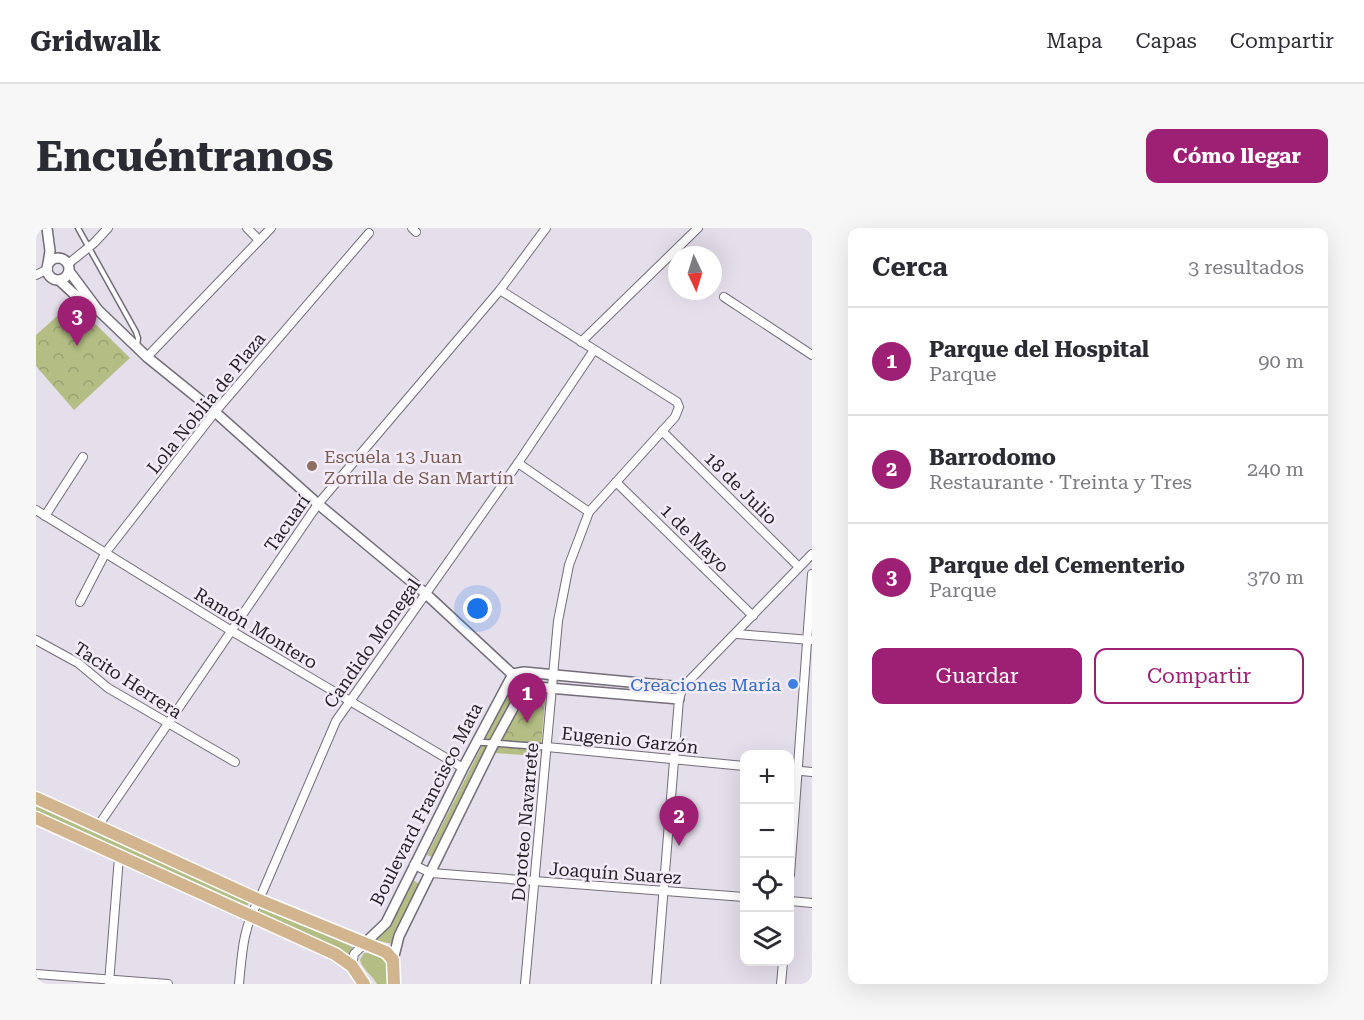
<!DOCTYPE html>
<html lang="es">
<head>
<meta charset="utf-8">
<style>
  body { margin:0; font-family:"Roboto Serif",serif; background:#f7f7f7; color:#2b2b33 }
  .controls { position:absolute; right:18px; bottom:18px; display:grid; overflow:hidden; border-radius:12px; box-shadow:0 6px 24px #0002 }
  .controls button { width:54px; height:54px; display:grid; place-items:center; padding:0; border:0; border-bottom:2px solid #e1e1e2; background:#fff; color:#2b2b33; font:30px sans-serif }
  .compass { position:absolute; left:632px; top:18px; width:54px; height:54px; border-radius:50%; background:#fff; box-shadow:0 6px 24px #0002; rotate:176deg }
  .you { position:absolute; left:442px; top:381px; width:21px; height:21px; margin:-15px; border:4px solid #fff; border-radius:50%; background:#1a73e8; box-shadow:0 0 0 9px #1a73e833 }
  .badge { display:grid; place-items:center; width:39px; height:39px; border-radius:50%; background:#9d2075; color:#fff; font-size:20px; font-weight:700 }
  .pin { position:absolute; translate:-50% -50px; filter:drop-shadow(0 2px 3px #0008) }
  .pin::after { content:''; position:absolute; top:32px; width:21px; height:18px; background:inherit; clip-path:polygon(0 0,100% 0,50% 100%) }
  .list { margin:0; padding:0; list-style:none }
  h2 { display:flex; justify-content:space-between; align-items:center; height:78px; margin:0; padding:0 24px; font-size:26px }
  h2 small { font-size:20px; font-weight:400; color:#7c7c81 }
  .list li { display:grid; grid-template-columns:39px 1fr auto; gap:18px; align-items:center; box-sizing:border-box; height:108px; padding:0 24px; border-top:2px solid #e1e1e2 }
  .list b { display:block; font-size:22px; white-space:nowrap }
  .list p { margin:0; font-size:20px; white-space:nowrap; color:#7c7c81 }
  .list em { font-size:20px; font-style:normal; color:#7c7c81 }
  .actions { display:flex; gap:12px; padding:18px 24px }
  .actions a { flex:1; padding:14px 0; border:2px solid #9d2075; border-radius:12px; text-align:center; font-size:21px; color:#9d2075 }
  .actions .main { background:#9d2075; color:#fff }
  .icon { flex:none; width:33px; height:33px; fill:none; stroke:currentColor; stroke-width:2; stroke-linecap:round; stroke-linejoin:round }
  .map { position:relative; flex:none; width:776px; height:756px; overflow:hidden; border-radius:12px }
  header { display:flex; align-items:center; gap:36px; box-sizing:border-box; height:84px; padding:0 30px; background:#fff; border-bottom:2px solid #e1e1e2 }
  header strong { font-size:28px }
  nav { display:flex; gap:33px; margin-inline-start:auto; font-size:21px }
  .intro { display:flex; align-items:center; justify-content:space-between; box-sizing:border-box; height:144px; padding:0 36px }
  h1 { margin:0; font-size:42px }
  .button { padding:15px 27px; border-radius:12px; background:#9d2075; color:#fff; font-size:21px; font-weight:700 }
  main { display:flex; gap:36px; padding:0 36px }
  aside { flex:1; background:#fff; border-radius:12px; box-shadow:0 6px 24px #0002 }
  .map>svg:first-child { display:block }
  .grass { fill:#b3bd84 }
  .park { fill:url(#park-crowns) }
  .lines { fill:none; stroke-linecap:round; stroke-linejoin:round }
  .service-casing { stroke:#746d79; stroke-width:7 }
  .pedestrian-casing { stroke:#746d79; stroke-width:8 }
  .minor-casing { stroke:#746d79; stroke-width:10 }
  .tertiary-casing { stroke:#746d79; stroke-width:12 }
  .primary-casing { stroke:#fff; stroke-width:15 }
  .service { stroke:#fff; stroke-width:4 }
  .pedestrian { stroke:#fff; stroke-width:5 }
  .minor { stroke:#fff; stroke-width:8 }
  .tertiary { stroke:#fff; stroke-width:9 }
  .primary { stroke:#d2b58e; stroke-width:12 }
  .education-dot { fill:#8d6e63; stroke:#f3ebf8; stroke-width:2 }
  .shop-dot { fill:#3f7fe0; stroke:#f3ebf8; stroke-width:2 }
  .labels { text-anchor:middle; dominant-baseline:central; stroke-width:5; stroke-linejoin:round; paint-order:stroke }
  .street-label { font-size:18px; fill:#252226; stroke:#f3ebf8 }
  .education-label { font-size:18px; fill:#785e54; stroke:#f3ebf8; text-anchor:start }
  .shop-label { font-size:18px; fill:#366cbe; stroke:#f3ebf8; text-anchor:end }
</style>
</head>
<body>
<header>
<strong>Gridwalk</strong>
<nav><a>Mapa</a><a>Capas</a><a>Compartir</a></nav>
</header>
<div class="intro"><h1>Encuéntranos</h1><a class="button">Cómo llegar</a></div>
<main>
<div class="map">
<svg width="776" height="756" viewBox="0 0 776 756">
  <defs>
    <pattern id="park-crowns" width="20" height="18" patternUnits="userSpaceOnUse" patternTransform="scale(1.5)"><rect width="20" height="18" fill="#b3bd84"/><path d="M2 6a3 3 0 1 1 6 0M12 15a3 3 0 1 1 6 0" fill="none" stroke="#9aa272"/></pattern>
  </defs>
  <rect width="100%" height="100%" fill="#e5deeb"/>
  <g class="grass">
    <polygon points="476,458 481,460 396,629 391,627"/>
    <polygon points="0,576 214,673 211,678 0,583"/>
    <polygon points="377,652 383,656 361,700 357,716 337,712 354,698"/>
    <polygon points="225,679 317,719 313,728 291,716 223,685"/>
    <path d="M334 724 350 732 353 739 351 756H341C336 747 327 742 324 732L328 725Z"/>
  </g>
  <g class="park">
    <polygon points="37,74 94,130 38,182 0,138 0,107"/>
    <polygon points="491,463 510,464 504,528 458,525"/>
  </g>
  <g class="lines">
    <defs>
      <polyline id="service" points="42,0 100,104 102,110 101,119"/>
      <polyline id="pedestrian" points="441,514 511,519"/>
      <g id="minor">
        <polyline points="211,0 223,12"/>
        <polyline points="376,0 380,4"/>
        <polyline points="32,36 58,15 72,0"/>
        <polyline points="0,47 12,41"/>
        <polyline points="464,62 641,174 643,179 639,189 553,284 533,337 522,393 489,756"/>
        <polyline points="688,69 776,127"/>
        <polyline points="545,114 662,0"/>
        <polyline points="111,129 235,0"/>
        <polyline points="626,203 763,339"/>
        <polyline points="482,235 553,284"/>
        <polyline points="580,254 717,388"/>
        <polyline points="0,282 194,402 427,540"/>
        <polyline points="9,288 47,229"/>
        <polyline points="44,374 70,324 179,184 333,5"/>
        <polyline points="701,406 774,412"/>
        <polyline points="0,412 42,435 72,460 199,534"/>
        <polyline points="511,519 708,538"/>
        <polyline points="754,542 776,544"/>
        <polyline points="62,598 282,276 464,62 510,0"/>
        <polyline points="378,637 395,645 708,669"/>
        <polyline points="754,647 776,346"/>
        <polyline points="754,673 776,675"/>
        <polyline points="316,738 318,726 328,716"/>
        <polyline points="0,746 132,756"/>
        <polyline points="73,755 83,629"/>
        <path d="M203 756C206 725 207 699 223 672L300 493 482 235 558 122"/>
        <polyline points="620,756 643,471 647,459 776,326"/>
        <polyline points="745,756 747,734"/>
      </g>
      <g id="tertiary">
        <polyline points="11,0 14,23 12,36"/>
        <circle cx="22" cy="41" r="11"/>
        <polyline points="33,43 62,82 111,129 179,184 282,276 389,365 489,458 643,471"/>
        <polyline points="23,52 37,65 55,77"/>
        <polyline points="477,446 488,444 647,459"/>
        <polyline points="328,716 350,695 427,540 477,446"/>
        <polyline points="357,732 363,708 458,515 489,458"/>
      </g>
      <g id="primary">
        <polyline points="0,570 223,672 350,724 357,732 358,756"/>
        <polyline points="0,590 299,726 316,738 328,756"/>
      </g>
    </defs>
    <use href="#service" class="service-casing"/>
    <use href="#pedestrian" class="pedestrian-casing"/>
    <use href="#minor" class="minor-casing"/>
    <use href="#tertiary" class="tertiary-casing"/>
    <use href="#primary" class="primary-casing"/>
    <use href="#service" class="service"/>
    <use href="#pedestrian" class="pedestrian"/>
    <use href="#minor" class="minor"/>
    <use href="#tertiary" class="tertiary"/>
    <use href="#primary" class="primary"/>
  </g>
  <circle class="education-dot" cx="276" cy="238" r="6"/>
  <circle class="shop-dot" cx="757" cy="456" r="6"/>
  <g class="labels">
    <g class="street-label">
      <text transform="translate(170 175) rotate(-51)">Lola Noblia de Plaza</text>
      <text transform="translate(705 260) rotate(45)">18 de Julio</text>
      <text transform="translate(251 295) rotate(-55)">Tacuarí</text>
      <text transform="translate(659 310) rotate(45)">1 de Mayo</text>
      <text transform="translate(220 400) rotate(31)">Ramón Montero</text>
      <text transform="translate(336 415) rotate(-55)">Candido Monegal</text>
      <text transform="translate(92 452) rotate(33)">Tacito Herrera</text>
      <text transform="translate(594 512) rotate(6)">Eugenio Garzón</text>
      <text transform="translate(390 576) rotate(-63)">Boulevard Francisco Mata</text>
      <text transform="translate(489 594) rotate(-85)">Doroteo Navarrete</text>
      <text transform="translate(579 645) rotate(4)">Joaquín Suarez</text>
    </g>
    <g class="education-label">
      <text x="288" y="228">Escuela 13 Juan<tspan x="288" dy="21">Zorrilla de San Martín</tspan></text>
    </g>
    <g class="shop-label">
      <text x="745" y="456">Creaciones María</text>
    </g>
  </g>
</svg>
<div class="controls">
<button>+</button>
<button>−</button>
<button><svg class="icon" aria-label="locate" viewBox="0 0 24 24"><circle cx="12" cy="12" r="6"/><path d="M12 2v4M12 18v4M2 12h4M18 12h4"/></svg></button>
<button><svg class="icon" aria-label="layers" viewBox="0 0 24 24"><path d="M12 4l9 5-9 5-9-5zM3 14l9 5 9-5"/></svg></button>
</div>
<svg class="compass" viewBox="-18 -18 36 36"><path d="M0-13l5 13h-10z" fill="#e53935"/><path d="M0 13l5-13h-10z" fill="#7c7c81"/></svg>
<div class="you"></div>
<div class="pin badge" style="left:491px;top:495px">1</div>
<div class="pin badge" style="left:643px;top:618px">2</div>
<div class="pin badge" style="left:41px;top:118px">3</div>
</div>
<aside>
<h2>Cerca<small>3 resultados</small></h2>
<ul class="list">
<li><span class="badge">1</span><div><b>Parque del Hospital</b><p>Parque</p></div><em>90 m</em></li>
<li><span class="badge">2</span><div><b>Barrodomo</b><p>Restaurante · Treinta y Tres</p></div><em>240 m</em></li>
<li><span class="badge">3</span><div><b>Parque del Cementerio</b><p>Parque</p></div><em>370 m</em></li>
</ul>
<div class="actions"><a class="main">Guardar</a><a>Compartir</a></div>
</aside>
</main>
</body>
</html>
